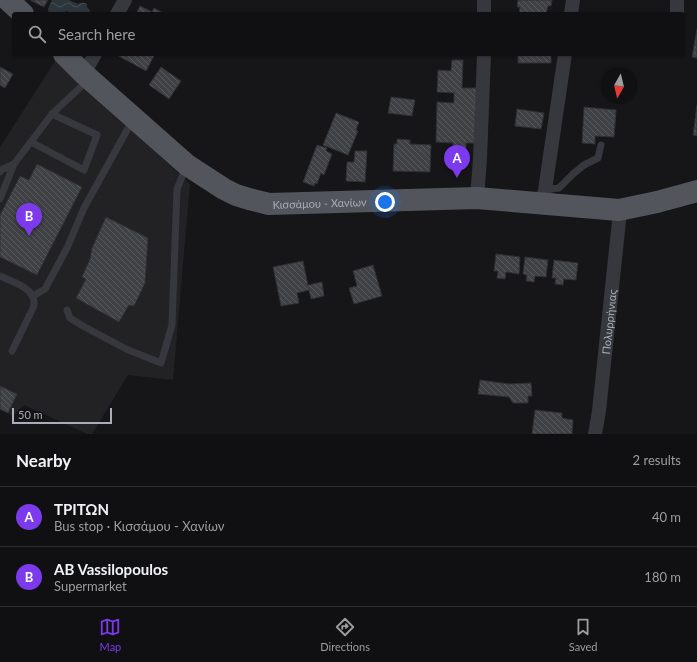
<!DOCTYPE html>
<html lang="en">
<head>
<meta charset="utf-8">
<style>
  body { margin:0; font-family:Lato,sans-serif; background:#1e1e20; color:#f1f3f6 }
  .compass { position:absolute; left:601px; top:68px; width:36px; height:36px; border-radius:50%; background:#101012; box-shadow:0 1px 3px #0004; rotate:188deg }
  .scale { position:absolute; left:12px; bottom:10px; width:100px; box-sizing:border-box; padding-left:4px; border:2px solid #a8adb8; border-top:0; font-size:11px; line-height:14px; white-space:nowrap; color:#a8adb8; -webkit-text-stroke:3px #111113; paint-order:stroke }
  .you { position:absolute; left:385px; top:202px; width:14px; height:14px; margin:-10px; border:3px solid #fff; border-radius:50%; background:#1a73e8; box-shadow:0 0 0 6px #1a73e833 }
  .badge { display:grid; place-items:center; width:26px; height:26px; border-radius:50%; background:#7c3aed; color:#fff; font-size:13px; font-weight:700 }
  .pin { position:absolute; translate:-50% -33px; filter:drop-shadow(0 1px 2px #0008) }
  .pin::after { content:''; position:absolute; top:21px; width:14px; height:12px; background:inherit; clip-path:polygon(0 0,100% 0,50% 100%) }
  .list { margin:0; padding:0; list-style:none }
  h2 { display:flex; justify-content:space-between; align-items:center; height:52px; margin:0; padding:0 16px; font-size:17px }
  h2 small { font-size:13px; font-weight:400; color:#9c9d9f }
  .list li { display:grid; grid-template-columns:26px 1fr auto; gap:12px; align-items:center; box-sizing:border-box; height:60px; padding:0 16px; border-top:1px solid #303032 }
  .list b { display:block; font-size:15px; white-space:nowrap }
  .list p { margin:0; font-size:13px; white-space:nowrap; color:#9c9d9f }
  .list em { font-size:13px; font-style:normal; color:#9c9d9f }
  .icon { flex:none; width:22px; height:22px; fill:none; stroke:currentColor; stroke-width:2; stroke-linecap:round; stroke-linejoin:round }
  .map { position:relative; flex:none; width:697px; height:434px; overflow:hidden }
  .search { position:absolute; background:#101012; box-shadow:0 1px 3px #0004; left:12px; right:12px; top:12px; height:44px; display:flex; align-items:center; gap:10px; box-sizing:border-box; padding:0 14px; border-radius:4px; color:#9c9d9f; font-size:15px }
  .sheet { height:172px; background:#101012 }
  nav { display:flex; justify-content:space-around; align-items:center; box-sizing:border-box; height:56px; border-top:1px solid #303032; background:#101012; font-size:11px; color:#9c9d9f }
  nav a { display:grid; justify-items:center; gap:2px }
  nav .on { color:#7c3aed }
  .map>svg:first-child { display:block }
  .built { fill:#222225 }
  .water { fill:url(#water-waves) }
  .building { fill:url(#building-back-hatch); stroke:#303034 }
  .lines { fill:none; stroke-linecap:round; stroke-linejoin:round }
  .lane { stroke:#37383d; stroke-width:7 }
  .street { stroke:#37383d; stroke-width:14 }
  .primary { stroke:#53555c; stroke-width:22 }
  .labels { text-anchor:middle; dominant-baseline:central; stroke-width:4; stroke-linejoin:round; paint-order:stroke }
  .street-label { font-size:11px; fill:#a8adb8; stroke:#111113 }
</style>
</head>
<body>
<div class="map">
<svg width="697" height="434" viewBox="0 0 697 434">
  <defs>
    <pattern id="water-waves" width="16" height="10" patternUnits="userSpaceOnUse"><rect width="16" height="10" fill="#2c353c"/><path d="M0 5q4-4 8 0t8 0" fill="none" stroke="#485056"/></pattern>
    <pattern id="building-back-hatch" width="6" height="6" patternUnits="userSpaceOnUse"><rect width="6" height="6" fill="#404145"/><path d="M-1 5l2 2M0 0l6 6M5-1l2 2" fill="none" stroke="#595a5e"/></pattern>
  </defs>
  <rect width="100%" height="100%" fill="#161618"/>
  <polygon class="built" points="56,60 190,184 173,380 128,375 92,434 87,434 24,405 13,416 0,410 0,147"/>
  <path class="water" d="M52 0H69L78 4C81 2 84 3 87 4V7L90 10 89 14H73L67 11 65 12 64 14H49L48 9Z"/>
  <g class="building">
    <polygon points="30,0 48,0 44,7"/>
    <polygon points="518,0 552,0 551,6 548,6 546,14 519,14 520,7 517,7"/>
    <polygon points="140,6 152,12 154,8 165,14 136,14"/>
    <polygon points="697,29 697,58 692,57"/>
    <polygon points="115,54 155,54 146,71"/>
    <rect x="518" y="54" width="33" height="9"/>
    <polygon points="452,60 463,60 462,88 478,88 477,143 466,143 466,151 453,151 453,143 436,142 437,102 454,103 454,93 437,92 438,70 451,71"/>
    <polygon points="0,67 13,74 5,88 0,85"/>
    <polygon points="161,67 181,81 169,99 149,85"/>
    <polygon points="391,97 415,100 412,116 388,113"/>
    <polygon points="697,105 697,136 693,135"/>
    <polygon points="584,107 616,110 614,137 595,136 595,144 582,143"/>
    <polygon points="517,109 544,113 541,129 515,126"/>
    <polygon points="336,113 359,122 356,130 358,131 348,155 323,145"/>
    <polygon points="397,139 410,140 410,144 431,145 430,172 393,171 394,144 397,144"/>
    <polygon points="317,145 327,148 326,151 332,154 324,175 321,173 317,184 315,183 314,186 303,182"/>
    <polygon points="355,151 367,151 365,182 346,181 347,162 354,162"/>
    <polygon points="37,164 82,187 37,275 0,257 0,215 20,176 29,180"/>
    <polygon points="106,217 148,238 145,283 134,306 129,305 119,322 76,298 86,279 82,277 90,259 92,248"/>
    <polygon points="496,254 520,257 519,274 506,272 505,279 497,278 498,271 494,271"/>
    <polygon points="525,257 548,260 546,277 535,276 534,282 526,281 527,275 523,274"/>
    <polygon points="554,260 578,263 576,280 564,279 563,285 555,284 556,278 552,278"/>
    <polygon points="303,261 308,285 322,282 324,296 311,299 309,290 297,293 299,303 281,306 273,267"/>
    <polygon points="373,265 382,296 354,304 349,288 357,286 353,271"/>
    <polygon points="480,380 509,384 531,383 532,396 528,396 528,403 513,403 509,397 478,394"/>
    <polygon points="0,386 17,394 8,413 0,409"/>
    <polygon points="535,410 562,413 562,418 573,420 572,434 532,434"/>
  </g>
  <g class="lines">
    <g class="lane">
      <polyline points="31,142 84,170 97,135 52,114"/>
      <polyline points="0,172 1,170 14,164"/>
      <polyline points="545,190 559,188 573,174 584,165 598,158 601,145"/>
      <polyline points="0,199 14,164 52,114 88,80"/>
      <path d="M0 276C11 281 34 288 34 302 34 304 34 306 33 308L12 351"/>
      <polyline points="33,296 45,289 67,248 84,208 132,121"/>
      <polyline points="67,310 70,318 83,326 126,349 161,363 172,325 177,189 186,167"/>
    </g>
    <g class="street">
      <polyline points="677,0 677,14"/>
      <polyline points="117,14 125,0"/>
      <polyline points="484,14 484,0"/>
      <polyline points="571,14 573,0"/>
      <polyline points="84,74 95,54"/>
      <polyline points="477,198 480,159 484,54"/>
      <polyline points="541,204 545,190 565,54"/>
      <path id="s1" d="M595 434 599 411 619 221V210"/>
    </g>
    <g class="primary">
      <polyline points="8,0 23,14"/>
      <path id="s2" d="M64 54 84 74 187 165 224 189 236 195 249 199 269 204 477 198 619 210 657 202 697 191"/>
    </g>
  </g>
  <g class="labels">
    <g class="street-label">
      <text stroke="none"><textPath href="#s2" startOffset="308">Κισσάμου - Χανίων</textPath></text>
      <text stroke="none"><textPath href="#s1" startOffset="113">Πολυρρήνιας</textPath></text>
    </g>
  </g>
</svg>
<svg class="compass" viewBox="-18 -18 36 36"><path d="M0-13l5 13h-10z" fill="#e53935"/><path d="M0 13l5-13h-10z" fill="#9c9d9f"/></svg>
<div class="scale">50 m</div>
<div class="you"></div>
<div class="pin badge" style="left:457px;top:178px">A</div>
<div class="pin badge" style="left:29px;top:236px">B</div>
<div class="search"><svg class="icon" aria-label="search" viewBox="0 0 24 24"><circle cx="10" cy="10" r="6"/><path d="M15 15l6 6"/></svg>Search here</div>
</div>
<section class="sheet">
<h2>Nearby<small>2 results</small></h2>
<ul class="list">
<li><span class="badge">A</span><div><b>ΤΡΙΤΩΝ</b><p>Bus stop · Κισσάμου - Χανίων</p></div><em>40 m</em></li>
<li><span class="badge">B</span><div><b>AB Vassilopoulos</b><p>Supermarket</p></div><em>180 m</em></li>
</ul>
</section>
<nav>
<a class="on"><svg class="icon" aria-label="map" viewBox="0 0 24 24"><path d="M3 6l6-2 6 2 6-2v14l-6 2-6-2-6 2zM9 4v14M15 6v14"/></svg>Map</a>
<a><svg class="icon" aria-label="directions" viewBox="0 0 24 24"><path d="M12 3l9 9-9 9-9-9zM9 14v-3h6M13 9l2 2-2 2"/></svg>Directions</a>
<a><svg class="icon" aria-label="saved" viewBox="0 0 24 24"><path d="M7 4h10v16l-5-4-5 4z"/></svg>Saved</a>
</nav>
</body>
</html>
